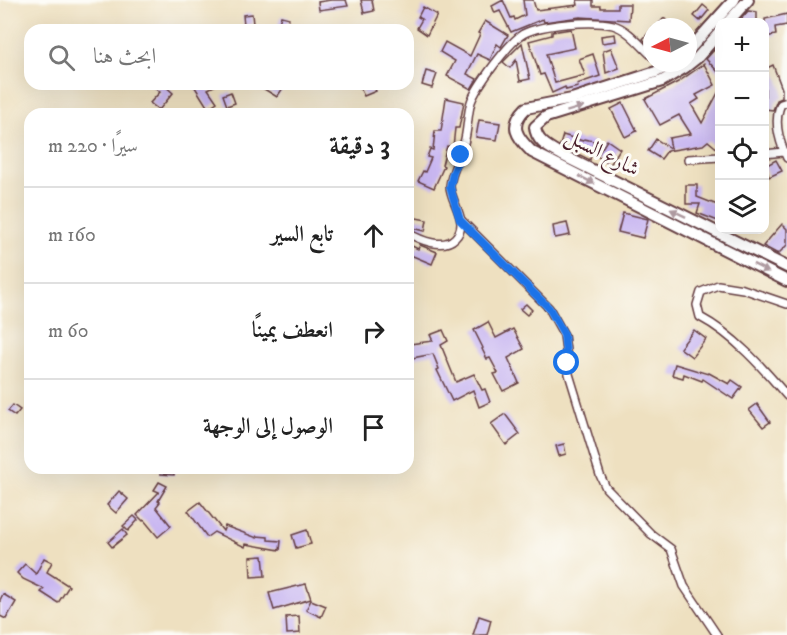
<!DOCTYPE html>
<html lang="ar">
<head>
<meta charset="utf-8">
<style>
  body { margin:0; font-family:"IM FELL DW Pica",Amiri,serif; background:#f6f6f6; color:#222; direction:rtl }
  .controls { position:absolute; right:18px; top:18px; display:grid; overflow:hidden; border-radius:12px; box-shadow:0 6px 24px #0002 }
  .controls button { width:54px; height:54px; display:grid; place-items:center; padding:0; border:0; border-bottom:2px solid #e0e0e0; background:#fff; color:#222; font:30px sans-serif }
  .compass { position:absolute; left:643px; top:18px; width:54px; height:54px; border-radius:50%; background:#fff; box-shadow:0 6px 24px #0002; rotate:264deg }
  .stop { position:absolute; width:18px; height:18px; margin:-14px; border:4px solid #1a73e8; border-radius:50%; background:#fff }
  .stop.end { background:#1a73e8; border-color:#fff; box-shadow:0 2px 6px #0008 }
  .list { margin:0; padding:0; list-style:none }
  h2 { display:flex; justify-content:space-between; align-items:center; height:78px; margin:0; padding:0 24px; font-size:26px }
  h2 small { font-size:20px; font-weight:400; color:#767676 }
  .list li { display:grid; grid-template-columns:39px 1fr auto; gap:18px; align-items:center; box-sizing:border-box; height:96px; padding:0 24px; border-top:2px solid #e0e0e0 }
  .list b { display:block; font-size:22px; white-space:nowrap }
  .list em { font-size:20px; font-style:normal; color:#767676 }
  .icon { flex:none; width:33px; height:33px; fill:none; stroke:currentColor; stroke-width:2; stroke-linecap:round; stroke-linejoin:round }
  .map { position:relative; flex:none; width:787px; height:635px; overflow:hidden; direction:ltr }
  .search { position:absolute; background:#fff; box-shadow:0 6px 24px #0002; left:24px; top:24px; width:390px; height:66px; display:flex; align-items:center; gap:15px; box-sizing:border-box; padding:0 21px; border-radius:18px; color:#767676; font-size:22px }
  .panel { position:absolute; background:#fff; box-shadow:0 6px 24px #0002; left:24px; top:108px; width:390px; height:366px; border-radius:18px; direction:rtl }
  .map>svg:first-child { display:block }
  .building { fill:#c9b7f1 }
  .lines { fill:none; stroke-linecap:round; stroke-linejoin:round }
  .street-casing { stroke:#633c41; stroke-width:10 }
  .primary-casing { stroke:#633c41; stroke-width:14 }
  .street { stroke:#fff; stroke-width:7 }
  .primary { stroke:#fff; stroke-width:10 }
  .oneway { fill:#ae9aa0 }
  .route { stroke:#1a73e8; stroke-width:8 }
  .labels { text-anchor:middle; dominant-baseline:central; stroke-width:6; stroke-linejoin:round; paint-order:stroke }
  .street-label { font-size:21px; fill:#4a1f2b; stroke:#fdfcf7 }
</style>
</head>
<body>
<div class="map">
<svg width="787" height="635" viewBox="0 0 787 635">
  <rect width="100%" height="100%" fill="#fdfcf7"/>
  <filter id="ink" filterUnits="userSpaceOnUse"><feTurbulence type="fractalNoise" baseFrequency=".0167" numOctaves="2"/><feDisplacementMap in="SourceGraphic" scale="12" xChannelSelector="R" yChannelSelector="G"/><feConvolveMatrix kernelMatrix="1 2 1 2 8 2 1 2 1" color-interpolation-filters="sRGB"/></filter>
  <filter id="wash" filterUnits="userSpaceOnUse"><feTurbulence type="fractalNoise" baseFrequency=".008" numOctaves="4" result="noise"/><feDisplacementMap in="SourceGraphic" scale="24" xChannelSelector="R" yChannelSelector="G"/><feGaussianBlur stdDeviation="1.35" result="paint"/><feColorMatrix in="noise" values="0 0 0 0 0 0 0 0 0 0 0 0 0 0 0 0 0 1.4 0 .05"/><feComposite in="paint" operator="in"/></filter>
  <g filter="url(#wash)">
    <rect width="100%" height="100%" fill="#eee0c0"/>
    <g id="blocks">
      <g class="building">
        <polygon points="331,0 346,0 348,6 319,10 318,2"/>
        <polygon points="361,0 372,0 374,11 364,13"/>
        <polygon points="503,0 511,18 514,17 515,20 525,15 523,0 533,0 536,10 578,5 577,0 593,0 593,6 601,6 601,8 618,8 618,4 630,4 629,20 580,17 544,22 543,19 511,32 500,11 495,13 492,6"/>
        <polygon points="703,5 709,10 700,21 694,16"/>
        <polygon points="423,7 437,15 427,35 417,28 422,19 418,17"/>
        <polygon points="748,11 757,12 757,22 742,22 742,18"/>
        <polygon points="252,14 253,24 244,25 243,15"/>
        <polygon points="787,14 787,25 775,27 776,35 765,37 765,19"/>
        <polygon points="281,16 289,18 286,29 278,26"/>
        <polygon points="664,18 673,27 656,27"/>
        <polygon points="485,21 508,35 501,47 497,44 490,60 477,54 467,74 477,79 471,89 447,76 455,61 440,52 445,42 470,56 480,34 478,33"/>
        <polygon points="571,29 575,48 546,54 555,83 585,75 579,59 593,54 600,76 577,84 578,87 566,90 565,87 552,93 544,74 540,75 529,41 552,35 552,32"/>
        <polygon points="652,29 652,48 643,39"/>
        <polygon points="615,34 616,41 602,43 601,36"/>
        <polygon points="522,43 530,79 520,81 516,60 510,68 503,62"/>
        <polygon points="611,48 619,68 606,73 603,51"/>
        <polygon points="714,50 720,56 720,74 706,59"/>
        <polygon points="704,64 715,85 696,95 699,99 691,104 702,123 720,89 720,151 708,141 703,145 667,151 661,159 648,151 656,139 671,149 669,138 691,134 679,115 660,125 645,99 678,82"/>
        <polygon points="773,65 782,89 782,98 777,100 773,110 765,109 765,69"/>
        <polygon points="426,71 437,74 432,88 422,85"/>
        <polygon points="151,84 163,84 173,93 159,110 150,103 160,92"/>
        <polygon points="193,84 218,84 208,89 217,102 208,108"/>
        <polygon points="256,84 277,84 283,88 277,97"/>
        <polygon points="369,84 373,84 376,91 364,96 360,88"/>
        <polygon points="231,92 235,103 227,106 223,95"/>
        <polygon points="446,98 464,102 459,128 455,128 453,147 447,146 442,165 444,166 434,188 418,181 423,171 425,172 431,158 427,157 430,149 433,150 435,131 441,131"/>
        <polygon points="623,103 637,131 625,137 611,109"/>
        <polygon points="479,120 500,123 497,140 476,137"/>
        <polygon points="563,135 583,141 584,139 594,141 590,160 560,145"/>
        <polygon points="607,140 620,149 610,165 597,156"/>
        <polygon points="776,160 782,171 769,177 765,166"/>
        <polygon points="686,185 697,185 697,197 720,206 718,221 697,213 700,204 686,204"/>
        <polygon points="623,213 648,219 643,238 618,232"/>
        <polygon points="411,217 427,220 425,231 409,227"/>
        <polygon points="567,223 570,235 555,238 553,226"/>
        <polygon points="782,224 787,229 787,245 778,254 763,246"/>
        <polygon points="408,244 418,249 420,245 437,252 432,264 408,254"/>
        <polygon points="526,304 532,310 527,315 520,309"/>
        <polygon points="488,322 496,338 513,329 524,349 508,358 519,383 503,391 494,374 498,373 490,358 487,359 482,349 483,348 474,330"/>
        <polygon points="443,330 448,341 441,345 456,382 474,374 482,390 485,389 490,402 479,407 473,390 452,401 437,370 439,369 433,354 412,358 410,344 433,341 430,335"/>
        <polygon points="694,330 706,339 692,357 680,348"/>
        <polygon points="675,364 708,374 709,373 729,384 732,380 742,387 733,399 703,379 702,381 684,374 683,378 672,375"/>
        <polygon points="757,404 770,422 763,427 749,410"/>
        <polygon points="13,405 20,410 15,416 8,411"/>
        <polygon points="505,414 520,434 506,445 491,424"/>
        <polygon points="564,444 566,454 559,456 556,446"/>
        <polygon points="160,468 174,468 174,475 160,474"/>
        <polygon points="159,482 167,486 158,501 160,502 156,507 171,526 158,537 144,520 143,521 137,515 159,492 154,490"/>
        <polygon points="119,491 128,499 116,513 107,505"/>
        <polygon points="200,502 223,531 225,526 257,538 257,536 268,537 268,540 281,541 280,550 246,544 245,547 214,532 207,537 188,511"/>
        <polygon points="134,516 138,520 128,531 123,526"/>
        <polygon points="123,529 127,535 112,547 108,542"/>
        <polygon points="307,530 311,544 296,548 292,535"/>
        <polygon points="263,556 265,576 251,577 250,557"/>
        <polygon points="44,558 52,562 47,572 69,586 58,603 41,592 44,589 23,579 17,573 25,564 36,574"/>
        <polygon points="306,584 311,599 274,610 269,593"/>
        <polygon points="3,594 16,602 6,619 0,616 0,600"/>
        <polygon points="311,600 326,606 321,617 306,610"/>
        <polygon points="299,616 300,633 287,634 286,617"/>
        <polygon points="479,616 491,620 487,635 473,635"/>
      </g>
    </g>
  </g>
  <g filter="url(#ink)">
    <use href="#blocks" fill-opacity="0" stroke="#633c41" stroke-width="1.5"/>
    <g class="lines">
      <defs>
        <g id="street">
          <path d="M787 102 781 104C773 121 779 141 787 158"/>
          <polyline points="764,154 784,152"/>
          <polyline points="688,159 720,157"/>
          <polyline points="461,220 549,308 564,335 569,374 600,475 606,488 651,534 671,549 684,586 717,635"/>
          <path d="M408 233C420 240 443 250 455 238 471 222 450 202 450 186 451 171 461 157 464 143 468 130 467 116 471 102 476 87 509 42 523 34 542 24 592 20 613 25 628 29 641 46 652 56"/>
          <path d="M787 304 743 289 718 285 701 292 697 305 700 317C734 335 762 367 787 396"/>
        </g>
        <g id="primary">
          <polyline points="728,22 748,0"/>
          <path d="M720 32 698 57 684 68 662 81 546 117 535 127C536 142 550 148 562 155L787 267"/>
          <polyline points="688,51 734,0"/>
          <path d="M673 63 656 72 572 99 526 108C508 126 517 137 532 152L787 281"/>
        </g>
      </defs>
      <use href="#street" class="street-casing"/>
      <use href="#primary" class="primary-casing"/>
      <use href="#street" class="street"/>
      <use href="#primary" class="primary"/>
    </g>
    <defs><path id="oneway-solid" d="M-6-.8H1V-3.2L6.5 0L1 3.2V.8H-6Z" transform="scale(1.5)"/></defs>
    <g class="oneway">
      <use href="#oneway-solid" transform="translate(575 109) rotate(-17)"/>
      <use href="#oneway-solid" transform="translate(587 180) rotate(27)"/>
      <use href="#oneway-solid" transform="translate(678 213) rotate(-154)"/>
      <use href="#oneway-solid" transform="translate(761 268) rotate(27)"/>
    </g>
  </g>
  <g class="lines" filter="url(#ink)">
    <polyline class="route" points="461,155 453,173 450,187 460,220 549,308 564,334 567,363"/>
  </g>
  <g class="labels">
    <g class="street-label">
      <text transform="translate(602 153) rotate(27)">شارع السبل</text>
    </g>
  </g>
</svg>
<div class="controls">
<button>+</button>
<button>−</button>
<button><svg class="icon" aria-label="locate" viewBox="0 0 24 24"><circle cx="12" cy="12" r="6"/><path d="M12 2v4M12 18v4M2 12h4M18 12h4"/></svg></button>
<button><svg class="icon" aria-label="layers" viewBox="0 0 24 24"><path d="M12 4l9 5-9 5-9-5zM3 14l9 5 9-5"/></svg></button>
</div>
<svg class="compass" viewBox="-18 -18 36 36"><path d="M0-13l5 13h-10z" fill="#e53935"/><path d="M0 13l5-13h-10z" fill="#767676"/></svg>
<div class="stop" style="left:567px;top:363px"></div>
<div class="stop end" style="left:461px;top:155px"></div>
<div class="search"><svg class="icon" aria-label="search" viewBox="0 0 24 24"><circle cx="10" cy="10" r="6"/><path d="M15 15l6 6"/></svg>ابحث هنا</div>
<section class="panel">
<h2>3 دقيقة<small>سيرًا · 220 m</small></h2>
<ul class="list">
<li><svg class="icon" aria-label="ahead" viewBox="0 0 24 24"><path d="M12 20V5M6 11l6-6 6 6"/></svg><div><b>تابع السير</b></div><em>160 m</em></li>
<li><svg class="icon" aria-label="right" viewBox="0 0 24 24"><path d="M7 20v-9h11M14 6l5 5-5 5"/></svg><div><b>انعطف يمينًا</b></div><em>60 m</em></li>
<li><svg class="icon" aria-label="arrive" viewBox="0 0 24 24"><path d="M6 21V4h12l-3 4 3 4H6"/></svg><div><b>الوصول إلى الوجهة</b></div></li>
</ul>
</section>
</div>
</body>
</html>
